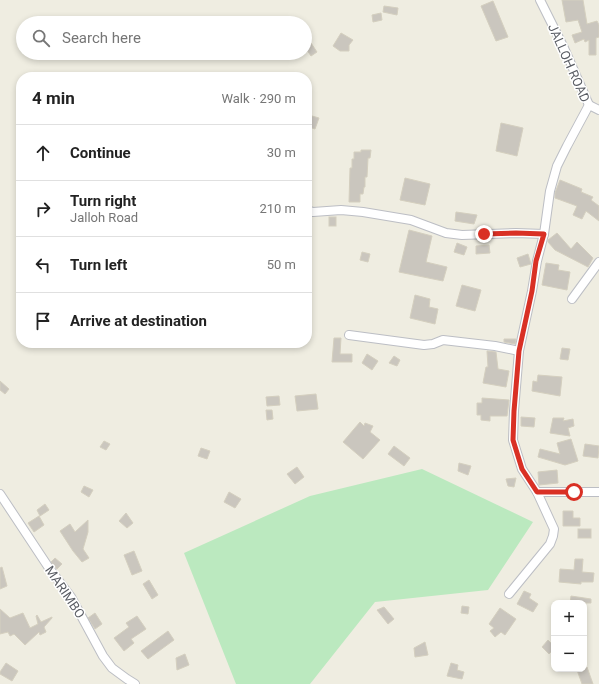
<!DOCTYPE html>
<html lang="en">
<head>
<meta charset="utf-8">
<style>
  body { margin:0; font-family:Roboto,sans-serif; background:#f2f2f2; color:#222 }
  .controls { position:absolute; right:12px; bottom:12px; display:grid; overflow:hidden; border-radius:8px; box-shadow:0 2px 6px #0003 }
  .controls button { width:36px; height:36px; display:grid; place-items:center; padding:0; border:0; border-bottom:1px solid #e0e0e0; background:#fff; color:#222; font:20px sans-serif }
  .stop { position:absolute; width:12px; height:12px; margin:-9px; border:3px solid #d93025; border-radius:50%; background:#fff }
  .stop.end { background:#d93025; border-color:#fff; box-shadow:0 1px 4px #0008 }
  .list { margin:0; padding:0; list-style:none }
  h2 { display:flex; justify-content:space-between; align-items:center; height:52px; margin:0; padding:0 16px; font-size:17px }
  h2 small { font-size:13px; font-weight:400; color:#767676 }
  .list li { display:grid; grid-template-columns:26px 1fr auto; gap:12px; align-items:center; box-sizing:border-box; height:56px; padding:0 16px; border-top:1px solid #e0e0e0 }
  .list b { display:block; font-size:15px; white-space:nowrap }
  .list p { margin:0; font-size:13px; white-space:nowrap; color:#767676 }
  .list em { font-size:13px; font-style:normal; color:#767676 }
  .icon { flex:none; width:22px; height:22px; fill:none; stroke:currentColor; stroke-width:2; stroke-linecap:round; stroke-linejoin:round }
  .map { position:relative; flex:none; width:599px; height:684px; overflow:hidden }
  .search { position:absolute; background:#fff; box-shadow:0 2px 6px #0003; left:16px; top:16px; width:296px; height:44px; display:flex; align-items:center; gap:10px; box-sizing:border-box; padding:0 14px; border-radius:22px; color:#767676; font-size:15px }
  .panel { position:absolute; background:#fff; box-shadow:0 2px 6px #0003; left:16px; top:72px; width:296px; height:276px; border-radius:16px }
  .map>svg:first-child { display:block }
  .green { fill:#bbe9bf }
  .building { fill:#cac6be; stroke:#d4cfbf }
  .lines { fill:none; stroke-linecap:round; stroke-linejoin:round }
  .street-casing { stroke:#bcbec4; stroke-width:10 }
  .street { stroke:#fff; stroke-width:8 }
  .route { stroke:#d93025; stroke-width:5 }
  .labels { text-anchor:middle; dominant-baseline:central; stroke-width:3; stroke-linejoin:round; paint-order:stroke }
  .street-label { font-size:13px; fill:#5a5d64; stroke:#fff }
</style>
</head>
<body>
<div class="map">
<svg width="599" height="684" viewBox="0 0 599 684">
  <rect width="100%" height="100%" fill="#efede1"/>
  <polygon class="green" points="422,469 533,522 488,590 375,602 310,684 236,684 184,553 310,496"/>
  <g class="building">
    <polygon points="562,0 583,0 587,24 597,21 599,25 599,37 596,38 596,55 589,55 589,40 585,42 584,39 575,43 572,35 582,32 578,20 566,22"/>
    <polygon points="493,1 508,37 496,41 481,6"/>
    <polygon points="384,6 398,8 397,15 383,12"/>
    <polygon points="381,13 382,20 373,22 372,15"/>
    <polygon points="341,33 353,40 349,45 349,51 340,51 333,46"/>
    <polygon points="311,43 317,52 311,56 305,47"/>
    <polygon points="312,116 319,118 315,129 309,127"/>
    <polygon points="501,123 523,128 517,156 496,151"/>
    <polygon points="361,150 371,150 370,158 368,158 367,177 365,177 365,187 364,187 363,194 360,194 360,202 349,202 350,168 352,168 352,159 354,159 354,152 361,152"/>
    <polygon points="405,178 430,184 425,205 400,200"/>
    <polygon points="560,180 582,189 581,192 593,197 591,200 599,206 599,221 586,211 582,219 573,215 577,206 555,198 555,193"/>
    <polygon points="456,212 477,215 474,224 455,221"/>
    <rect x="329" y="217" width="7" height="9"/>
    <polygon points="409,230 432,236 426,262 447,267 443,281 399,272"/>
    <polygon points="557,233 571,249 577,242 593,258 588,267 555,250 548,242 548,240"/>
    <polygon points="457,243 467,247 464,255 454,252"/>
    <polygon points="489,245 490,253 476,254 476,246"/>
    <polygon points="362,252 370,254 368,262 360,260"/>
    <polygon points="528,254 531,264 520,267 517,258"/>
    <polygon points="546,263 559,265 558,270 570,272 567,290 542,285"/>
    <polygon points="462,285 481,290 475,311 456,306"/>
    <polygon points="415,295 430,299 429,307 438,309 435,324 410,318"/>
    <polygon points="334,338 341,338 340,354 352,354 352,362 332,362"/>
    <polygon points="504,339 516,339 515,344 504,342"/>
    <polygon points="562,348 570,349 568,360 560,359"/>
    <polygon points="487,351 496,352 498,369 509,371 506,387 483,383 486,367 488,367"/>
    <polygon points="367,354 378,361 372,370 362,363"/>
    <polygon points="394,356 400,360 397,366 389,363"/>
    <polygon points="538,375 562,377 560,396 532,391 533,381 537,382"/>
    <polygon points="0,381 9,389 5,394 0,390"/>
    <polygon points="316,394 318,409 297,411 295,396"/>
    <polygon points="279,396 280,405 267,406 266,397"/>
    <polygon points="482,398 509,400 507,416 490,416 490,421 481,420 481,415 477,415 477,403 482,403"/>
    <polygon points="266,410 272,410 273,419 267,420"/>
    <polygon points="521,417 535,418 534,427 521,426"/>
    <polygon points="553,418 564,418 563,421 573,419 574,426 568,428 570,436 550,433"/>
    <polygon points="360,422 364,426 365,423 373,426 370,432 380,440 363,459 343,442"/>
    <polygon points="571,439 578,461 565,465 538,457 540,449 560,454 557,443"/>
    <polygon points="104,441 110,444 106,450 100,447"/>
    <polygon points="585,444 599,446 598,458 583,456"/>
    <polygon points="394,446 410,458 404,466 388,454"/>
    <polygon points="201,448 210,451 207,459 198,456"/>
    <polygon points="459,463 471,466 468,475 458,471"/>
    <polygon points="297,467 304,477 295,484 287,474"/>
    <polygon points="557,470 558,483 539,485 538,472"/>
    <polygon points="516,478 514,487 508,486 506,479"/>
    <polygon points="84,486 93,490 89,497 81,492"/>
    <polygon points="229,492 241,499 235,508 224,502"/>
    <polygon points="45,504 49,510 40,516 37,510"/>
    <polygon points="563,511 573,511 573,518 580,518 580,526 563,526"/>
    <polygon points="126,513 133,523 127,528 119,521"/>
    <polygon points="39,516 44,525 34,532 28,523"/>
    <polygon points="88,520 88,532 83,549 89,558 82,562 73,551 60,531 70,524 75,532"/>
    <rect x="578" y="529" width="13" height="9"/>
    <polygon points="134,551 142,571 132,575 124,555"/>
    <polygon points="55,558 62,564 57,569 51,562"/>
    <polygon points="575,559 583,559 582,572 594,573 593,582 581,582 581,584 559,582 560,569 574,570"/>
    <polygon points="2,567 7,586 0,589 0,568"/>
    <polygon points="149,580 158,595 152,599 143,584"/>
    <polygon points="524,591 531,594 529,598 538,604 533,612 517,604"/>
    <polygon points="571,596 591,599 591,603 570,603"/>
    <polygon points="462,606 469,607 468,614 461,613"/>
    <polygon points="384,607 394,619 388,624 377,610"/>
    <polygon points="500,608 516,619 505,635 501,632 495,637 490,631 494,628 489,624"/>
    <polygon points="0,609 10,618 23,613 30,628 38,624 36,616 37,615 41,622 52,617 52,618 44,627 46,632 40,635 39,632 25,645 14,634 10,636 8,632 0,634"/>
    <polygon points="95,613 102,624 95,629 88,618"/>
    <polygon points="137,616 146,629 131,639 134,643 124,651 114,638 129,627 126,623"/>
    <polygon points="168,631 174,640 148,659 141,651"/>
    <polygon points="548,640 554,646 554,649 549,654 542,647"/>
    <polygon points="425,642 428,655 415,657 414,648"/>
    <polygon points="185,654 189,665 177,670 176,658"/>
    <polygon points="6,663 18,671 12,681 0,674 0,672"/>
    <polygon points="451,663 458,665 457,670 464,672 462,679 447,676"/>
    <polygon points="587,667 593,684 582,684 577,670 584,669 584,668"/>
  </g>
  <g class="lines">
    <defs>
      <g id="street">
        <polyline points="540,0 564,48 589,105"/>
        <polyline points="589,105 599,110"/>
        <polyline points="307,210 313,212 341,210 363,212 411,220 446,233 462,235 516,233 544,234"/>
        <polyline points="572,299 599,262"/>
        <polyline points="349,335 424,345 433,344 443,340 495,346 519,351"/>
        <polyline points="537,492 599,492"/>
        <polyline points="0,494 49,568 71,597 103,656 112,668 127,679 135,684"/>
        <polyline points="509,594 550,544 553,536 554,529 537,492 522,469 513,440 514,411 519,351 532,291 537,261 544,234 550,191 557,166 567,146 589,105"/>
      </g>
    </defs>
    <use href="#street" class="street-casing"/>
    <use href="#street" class="street"/>
  </g>
  <g class="lines">
    <polyline class="route" points="484,234 516,233 544,234 536,261 532,291 519,351 514,411 513,440 522,469 537,492 574,492"/>
  </g>
  <g class="labels">
    <g class="street-label">
      <text transform="translate(569 63) rotate(66)">JALLOH ROAD</text>
      <text transform="translate(65 592) rotate(56)">MARIMBO</text>
    </g>
  </g>
</svg>
<div class="controls">
<button>+</button>
<button>−</button>
</div>
<div class="stop" style="left:574px;top:492px"></div>
<div class="stop end" style="left:484px;top:234px"></div>
<div class="search"><svg class="icon" aria-label="search" viewBox="0 0 24 24"><circle cx="10" cy="10" r="6"/><path d="M15 15l6 6"/></svg>Search here</div>
<section class="panel">
<h2>4 min<small>Walk · 290 m</small></h2>
<ul class="list">
<li><svg class="icon" aria-label="ahead" viewBox="0 0 24 24"><path d="M12 20V5M6 11l6-6 6 6"/></svg><div><b>Continue</b></div><em>30 m</em></li>
<li><svg class="icon" aria-label="right" viewBox="0 0 24 24"><path d="M7 20v-9h11M14 6l5 5-5 5"/></svg><div><b>Turn right</b><p>Jalloh Road</p></div><em>210 m</em></li>
<li><svg class="icon" aria-label="left" viewBox="0 0 24 24"><path d="M17 20v-9H6M10 6l-5 5 5 5"/></svg><div><b>Turn left</b></div><em>50 m</em></li>
<li><svg class="icon" aria-label="arrive" viewBox="0 0 24 24"><path d="M6 21V4h12l-3 4 3 4H6"/></svg><div><b>Arrive at destination</b></div></li>
</ul>
</section>
</div>
</body>
</html>
